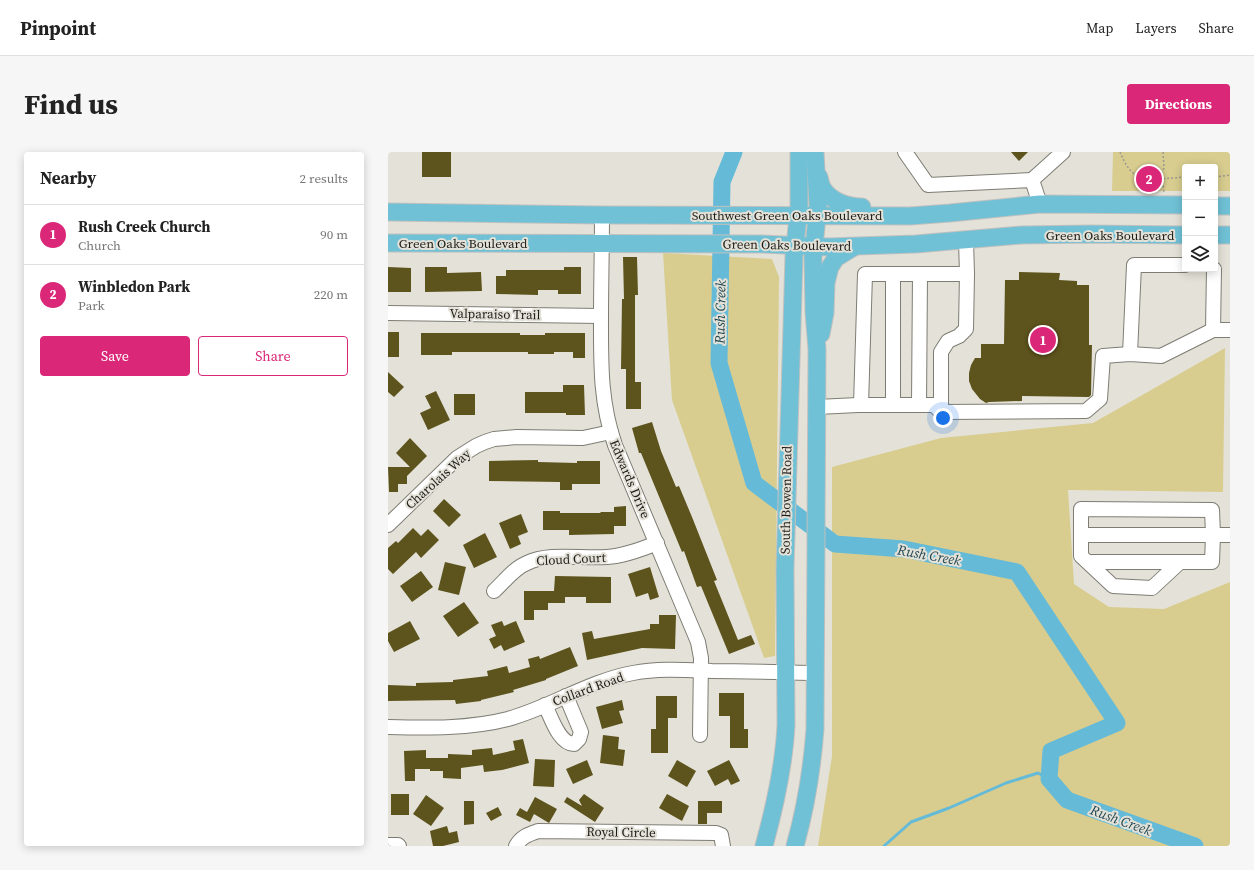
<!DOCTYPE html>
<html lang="en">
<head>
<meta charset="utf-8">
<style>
  body { margin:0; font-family:"Source Serif 4",serif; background:#f6f6f6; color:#222 }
  .controls { position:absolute; right:12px; top:12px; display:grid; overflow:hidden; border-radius:4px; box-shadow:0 2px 10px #0003 }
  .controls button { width:36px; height:36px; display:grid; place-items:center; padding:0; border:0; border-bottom:1px solid #e0e0e0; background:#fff; color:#222; font:20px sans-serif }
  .you { position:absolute; left:555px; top:266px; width:14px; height:14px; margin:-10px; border:3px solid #fff; border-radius:50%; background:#1a73e8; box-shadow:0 0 0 6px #1a73e833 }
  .badge { display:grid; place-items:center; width:26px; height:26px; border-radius:50%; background:#db2777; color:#fff; font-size:13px; font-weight:700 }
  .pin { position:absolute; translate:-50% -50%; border:2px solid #fff; box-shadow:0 1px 4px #0006 }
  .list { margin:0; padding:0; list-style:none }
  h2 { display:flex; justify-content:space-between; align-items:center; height:52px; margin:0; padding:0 16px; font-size:17px }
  h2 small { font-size:13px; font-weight:400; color:#767676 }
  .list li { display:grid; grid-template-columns:26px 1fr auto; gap:12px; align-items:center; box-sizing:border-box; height:60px; padding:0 16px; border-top:1px solid #e0e0e0 }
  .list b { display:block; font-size:15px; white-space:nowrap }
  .list p { margin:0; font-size:13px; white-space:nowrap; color:#767676 }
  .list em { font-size:13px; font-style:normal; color:#767676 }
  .actions { display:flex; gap:8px; padding:12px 16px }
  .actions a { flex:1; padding:9px 0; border:1px solid #db2777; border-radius:4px; text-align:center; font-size:14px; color:#db2777 }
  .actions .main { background:#db2777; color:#fff }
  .icon { flex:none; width:22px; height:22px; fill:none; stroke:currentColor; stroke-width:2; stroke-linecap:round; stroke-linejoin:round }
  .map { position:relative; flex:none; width:842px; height:694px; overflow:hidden; border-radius:4px }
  header { display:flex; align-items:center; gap:24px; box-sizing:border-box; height:56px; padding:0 20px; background:#fff; border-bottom:1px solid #e0e0e0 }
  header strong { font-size:19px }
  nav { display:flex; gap:22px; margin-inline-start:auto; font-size:14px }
  .intro { display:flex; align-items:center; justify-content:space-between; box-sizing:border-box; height:96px; padding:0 24px }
  h1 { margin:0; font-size:28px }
  .button { padding:10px 18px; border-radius:4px; background:#db2777; color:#fff; font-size:14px; font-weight:700 }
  main { display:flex; gap:24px; padding:0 24px }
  aside { flex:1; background:#fff; border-radius:4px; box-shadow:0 2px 10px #0003 }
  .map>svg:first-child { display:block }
  .green { fill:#d8cd8f }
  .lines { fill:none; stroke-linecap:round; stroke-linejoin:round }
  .stream { stroke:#65bad8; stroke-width:3 }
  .river { stroke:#65bad8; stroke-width:17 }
  .building { fill:#5d531c }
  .minor-casing { stroke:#7e7d74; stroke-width:16 }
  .major-casing { stroke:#c0c0bf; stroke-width:19 }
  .path { stroke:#999890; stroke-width:1.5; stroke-dasharray:2 2; stroke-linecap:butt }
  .minor { stroke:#fff; stroke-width:14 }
  .major { stroke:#70c1d6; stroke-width:17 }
  .labels { text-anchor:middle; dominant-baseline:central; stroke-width:4; stroke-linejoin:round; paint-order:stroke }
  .street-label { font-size:13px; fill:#1d1d19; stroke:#e4e2d8 }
  .water-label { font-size:14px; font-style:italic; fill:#1f4653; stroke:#e4e2d8 }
</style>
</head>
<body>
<header>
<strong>Pinpoint</strong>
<nav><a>Map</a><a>Layers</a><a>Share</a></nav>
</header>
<div class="intro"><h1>Find us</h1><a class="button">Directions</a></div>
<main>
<aside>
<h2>Nearby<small>2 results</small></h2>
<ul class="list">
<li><span class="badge">1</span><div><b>Rush Creek Church</b><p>Church</p></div><em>90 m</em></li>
<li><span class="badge">2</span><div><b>Winbledon Park</b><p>Park</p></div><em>220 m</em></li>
</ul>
<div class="actions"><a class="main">Save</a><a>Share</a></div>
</aside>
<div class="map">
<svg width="842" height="694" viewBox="0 0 842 694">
  <rect width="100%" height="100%" fill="#e4e2d8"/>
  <g class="green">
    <polygon points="725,0 842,0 842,39 827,39 827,15 797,15 797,39 724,39"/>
    <polygon points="275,101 384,107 391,125 387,504 376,506 284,248"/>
    <polygon points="837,196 835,340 680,338 686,432 721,455 776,457 842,430 842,694 430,694 444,604 444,315 553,286 705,271"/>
  </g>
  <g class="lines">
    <polyline class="stream" points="496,694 523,670 561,656 618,631 650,621 661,627"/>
    <polyline class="river" points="346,0 334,30 331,211 366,331 447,392 516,397 629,420 729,571 663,599 661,627 679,648 807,694"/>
  </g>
  <g class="building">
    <rect x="34" y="0" width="29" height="25"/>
    <polygon points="623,0 640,0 631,9"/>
    <polygon points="235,105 249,105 250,143 247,143 247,230 253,230 253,257 238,257 238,217 233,217 234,147 236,147"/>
    <polygon points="0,115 23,116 23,140 0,140"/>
    <polygon points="37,115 59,115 59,121 93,120 94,139 37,140"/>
    <polygon points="176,115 193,115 193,142 170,142 170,138 150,138 150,143 108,142 108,124 118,124 118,118 176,118"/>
    <polygon points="631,120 672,121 671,128 689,129 689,133 701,133 701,193 704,193 703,243 701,245 634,244 634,249 601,250 598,251 592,247 584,237 581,229 581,221 583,213 587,206 593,206 593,192 616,192 617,128 631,128"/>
    <rect x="0" y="180" width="11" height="25"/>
    <polygon points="33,181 132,181 132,183 157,183 157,181 197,181 197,206 185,206 185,200 166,200 166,202 140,202 140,200 64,200 64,203 33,203"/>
    <polygon points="0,220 16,235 6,245 0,240"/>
    <polygon points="175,233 196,233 197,263 178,263 178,261 137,261 137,240 175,240"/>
    <polygon points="48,239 62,268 40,278 32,261 43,256 37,244"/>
    <rect x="66" y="242" width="21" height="21"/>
    <polygon points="264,270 273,299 288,335 291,334 304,365 329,428 326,429 350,488 363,483 367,492 341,502 313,434 309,435 296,399 294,400 253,301 251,301 244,276"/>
    <polygon points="22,286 39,304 19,324 19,332 10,332 10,340 1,340 0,315 22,315 8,301"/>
    <polygon points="150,308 150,310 189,311 189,309 212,309 212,332 184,332 184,338 172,338 172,330 101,329 101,309"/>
    <polygon points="56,347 73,363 61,375 45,359"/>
    <polygon points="238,354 238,374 226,374 226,382 181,383 181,378 155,378 155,359 172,359 172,361 213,361 212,360 226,360 226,355"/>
    <polygon points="133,362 140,380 130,384 133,392 122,397 111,371"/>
    <polygon points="25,376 33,384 40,377 51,388 33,406 28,400 5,422 0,417 0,396 8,389 10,391"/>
    <polygon points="97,381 109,405 86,416 75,393"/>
    <polygon points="57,410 78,415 71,443 50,438"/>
    <polygon points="262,415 271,445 262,448 260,441 248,445 240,422"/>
    <polygon points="33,419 45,435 24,450 12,434"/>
    <polygon points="167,424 223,425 223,451 198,451 198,445 177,445 177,451 160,451 160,458 146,458 146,468 136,468 136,439 166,439"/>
    <polygon points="76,450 91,471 70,485 55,464"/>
    <polygon points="271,463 288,463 287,497 254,496 199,508 194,481 204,479 206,487 262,477 262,472 271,472"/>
    <polygon points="22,469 32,487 6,500 0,489 0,481"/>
    <polygon points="114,469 116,474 128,469 137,490 116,499 113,493 106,497 101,487 108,484 103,473"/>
    <polygon points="182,495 190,514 158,527 158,528 125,538 126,540 93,548 93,549 68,552 67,548 0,549 0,533 28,534 28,531 65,530 65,528 100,524 99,519 119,514 121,521 142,515 140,507 151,504 152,507"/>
    <polygon points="331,541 356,541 356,577 360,577 360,596 342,596 342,564 331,564"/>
    <polygon points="268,544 289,544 289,566 280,566 280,601 263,601 263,577 268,577"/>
    <polygon points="234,548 236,558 231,559 235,571 214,577 208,555"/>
    <polygon points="215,583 231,585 230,597 237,598 235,614 212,611"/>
    <polygon points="135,587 141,611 114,618 96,620 95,613 73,616 73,627 55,626 55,619 42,619 42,617 27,617 27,629 17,629 16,599 38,598 38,606 60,606 60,602 84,603 84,598 104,596 105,603 127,598 125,589"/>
    <polygon points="147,607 167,608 166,635 145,634"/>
    <polygon points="199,608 205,623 185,632 178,617"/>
    <polygon points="289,608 308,619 299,635 280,624"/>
    <polygon points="341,608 352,629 343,633 340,627 327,634 319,619"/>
    <rect x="3" y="642" width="18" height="21"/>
    <polygon points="196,642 216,656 207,670 176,650 179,645 194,654 191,648"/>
    <polygon points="279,642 301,654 294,669 271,656"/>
    <polygon points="38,643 56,656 43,674 25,662"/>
    <polygon points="147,645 169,657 161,671 146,662 142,670 128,663 132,656 139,660"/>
    <polygon points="76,649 86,649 86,672 76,673"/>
    <polygon points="310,649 334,649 334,661 319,661 319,672 310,672"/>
    <polygon points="110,655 114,663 103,669 98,661"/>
    <polygon points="59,674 61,681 69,679 71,690 55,694 45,694 42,679"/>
  </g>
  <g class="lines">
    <defs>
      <g id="minor">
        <polyline points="517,0 540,33 644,28 652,52"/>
        <polyline points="644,28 675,0"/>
        <path d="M214 63C214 97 213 132 213 166 213 211 212 250 227 293L310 490 313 506 312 583"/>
        <polyline points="505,122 505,253"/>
        <polyline points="0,161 213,164"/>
        <polyline points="825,178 826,117"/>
        <polyline points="742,202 746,113 797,113"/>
        <polyline points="473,253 477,122 579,122 578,88"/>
        <polyline points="531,253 532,122"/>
        <polyline points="429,255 470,253 546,253 553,260 698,259 712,247 715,204 742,202 773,204 825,178 842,178"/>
        <polyline points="553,260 553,200 560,189 571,184 578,177 579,122"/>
        <polygon points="693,357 824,358 825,383 824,410 792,410 764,436 725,434 693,404"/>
        <polyline points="0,373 69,306 88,294 97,290 106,287 129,285 195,286 223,280"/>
        <polyline points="694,383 842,383"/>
        <polyline points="700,410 792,410"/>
        <path d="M106 439C116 430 126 416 139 411 161 400 194 407 219 405 236 404 252 398 269 391"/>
        <path d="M157 553C163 565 171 592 186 592L191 587 193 580 178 544"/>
        <path d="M0 575C40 576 81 577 120 567 163 555 201 529 245 521 271 516 298 518 324 519 358 519 392 520 427 521"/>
        <polyline points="0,693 10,693 11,694"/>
        <path d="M128 694C134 684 140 683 150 679L328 681 333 683 335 694"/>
      </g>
      <g id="major">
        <path d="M431 25C432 29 433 34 435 37 444 50 460 55 474 55"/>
        <polyline points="827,54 842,54"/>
        <polyline points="0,60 214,63 522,64 562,61 652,52 797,53"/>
        <polyline points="827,83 842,83"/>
        <polyline points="0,91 373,92 440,95 528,92 634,83 702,82 797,83"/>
        <polyline points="433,182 437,161 438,131 442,115 448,106 466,95"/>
        <path d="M376 694C387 654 396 614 398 573L397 417 406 104 411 55V0"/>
        <path d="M407 694C418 655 424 617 427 577L429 197 426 160 425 105 430 54 427 0"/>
      </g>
    </defs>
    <use href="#minor" class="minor-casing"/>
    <use href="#major" class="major-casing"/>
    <g class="path">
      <path d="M732 0C735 7 739 16 745 21 755 30 784 26 797 25"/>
      <polyline points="775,0 776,16 771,26 775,33 776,40"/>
      <polyline points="827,25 842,23"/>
    </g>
    <use href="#minor" class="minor"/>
    <use href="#major" class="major"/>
  </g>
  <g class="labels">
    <g class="street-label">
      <text x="399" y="63">Southwest Green Oaks Boulevard</text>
      <text x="722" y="83">Green Oaks Boulevard</text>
      <text x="75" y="91">Green Oaks Boulevard</text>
      <text transform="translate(399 93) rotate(1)">Green Oaks Boulevard</text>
      <text transform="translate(107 162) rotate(1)">Valparaiso Trail</text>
      <text transform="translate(50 327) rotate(-42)">Charolais Way</text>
      <text transform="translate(242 327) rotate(67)">Edwards Drive</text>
      <text transform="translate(398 348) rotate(-89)">South Bowen Road</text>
      <text transform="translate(183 407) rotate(-3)">Cloud Court</text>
      <text transform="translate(200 537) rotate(-20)">Collard Road</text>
      <text transform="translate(233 680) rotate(1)">Royal Circle</text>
    </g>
    <g class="water-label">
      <text transform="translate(332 160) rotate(-89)">Rush Creek</text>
      <text transform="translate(541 403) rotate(10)">Rush Creek</text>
      <text transform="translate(733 668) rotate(20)">Rush Creek</text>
    </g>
  </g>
</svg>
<div class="controls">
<button>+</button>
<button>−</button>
<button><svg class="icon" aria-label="layers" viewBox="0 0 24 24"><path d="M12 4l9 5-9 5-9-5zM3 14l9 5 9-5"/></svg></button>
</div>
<div class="you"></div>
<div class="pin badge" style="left:655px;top:188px">1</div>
<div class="pin badge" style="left:761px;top:27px">2</div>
</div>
</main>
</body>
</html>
